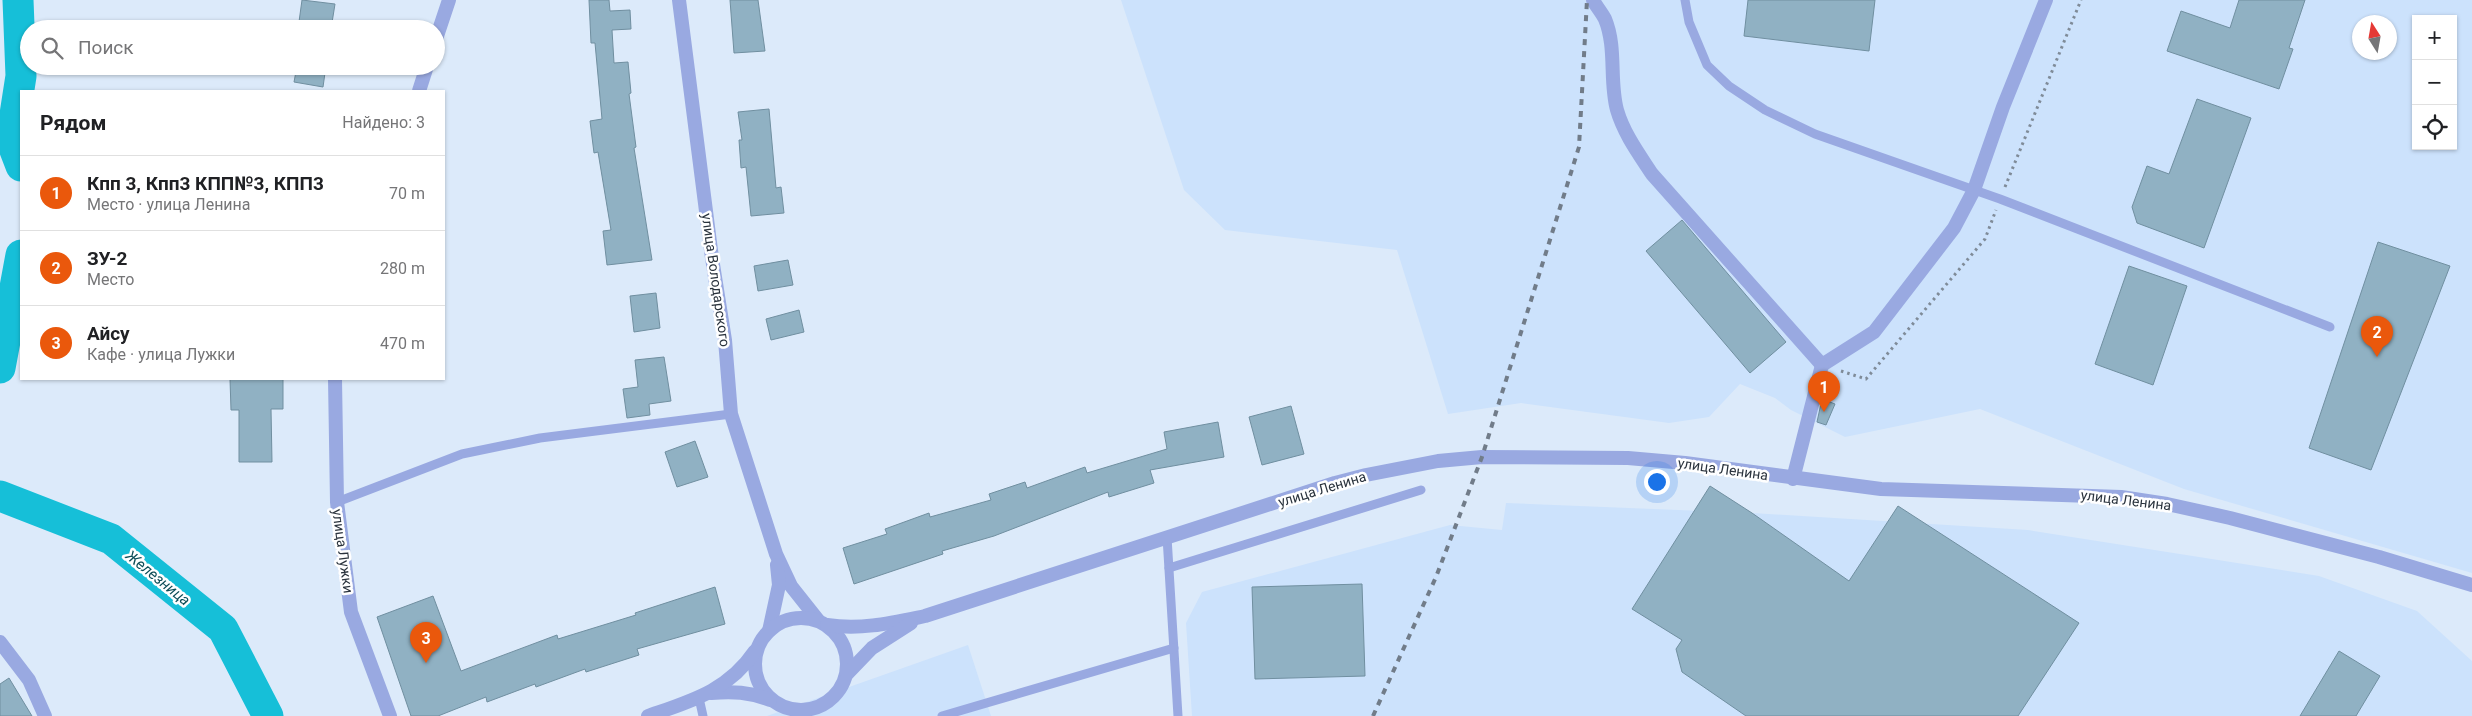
<!DOCTYPE html>
<html lang="ru">
<head>
<meta charset="utf-8">
<style>
  body { margin:0; font-family:Roboto,sans-serif; background:#f2f2f2; color:#202124 }
  .controls { position:absolute; right:15px; top:15px; display:grid; overflow:hidden; border-radius:0px; box-shadow:0 1px 4px #0004 }
  .controls button { width:45px; height:45px; display:grid; place-items:center; padding:0; border:0; border-bottom:1px solid #e0e0e0; background:#fff; color:#202124; font:25px sans-serif }
  .compass { position:absolute; left:2352px; top:15px; width:45px; height:45px; border-radius:50%; background:#fff; box-shadow:0 1px 4px #0004; rotate:349deg }
  .you { position:absolute; left:1656px; top:481px; width:18px; height:18px; margin:-12px; border:4px solid #fff; border-radius:50%; background:#1a73e8; box-shadow:0 0 0 8px #1a73e833 }
  .badge { display:grid; place-items:center; width:32px; height:32px; border-radius:50%; background:#ea580c; color:#fff; font-size:16px; font-weight:700 }
  .pin { position:absolute; translate:-50% -41px; filter:drop-shadow(0 1px 2px #0008) }
  .pin::after { content:''; position:absolute; top:26px; width:18px; height:15px; background:inherit; clip-path:polygon(0 0,100% 0,50% 100%) }
  .list { margin:0; padding:0; list-style:none }
  h2 { display:flex; justify-content:space-between; align-items:center; height:65px; margin:0; padding:0 20px; font-size:21px }
  h2 small { font-size:16px; font-weight:400; color:#757577 }
  .list li { display:grid; grid-template-columns:32px 1fr auto; gap:15px; align-items:center; box-sizing:border-box; height:75px; padding:0 20px; border-top:1px solid #e0e0e0 }
  .list b { display:block; font-size:19px; white-space:nowrap }
  .list p { margin:0; font-size:16px; white-space:nowrap; color:#757577 }
  .list em { font-size:16px; font-style:normal; color:#757577 }
  .icon { flex:none; width:28px; height:28px; fill:none; stroke:currentColor; stroke-width:2; stroke-linecap:round; stroke-linejoin:round }
  .map { position:relative; flex:none; width:2472px; height:716px; overflow:hidden }
  .search { position:absolute; background:#fff; box-shadow:0 1px 4px #0004; left:20px; top:20px; width:425px; height:55px; display:flex; align-items:center; gap:12px; box-sizing:border-box; padding:0 18px; border-radius:28px; color:#757577; font-size:19px }
  .panel { position:absolute; background:#fff; box-shadow:0 1px 4px #0004; left:20px; top:90px; width:425px; height:290px; border-radius:0px }
  .map>svg:first-child { display:block }
  .built { fill:#cce2fc; fill-rule:evenodd }
  .lines { fill:none; stroke-linecap:round; stroke-linejoin:round }
  .river { stroke:#16bfd8; stroke-width:31 }
  .building { fill:#90b1c3; stroke:#708fa0 }
  .path { stroke:#7f8b98; stroke-width:3; stroke-dasharray:2.5 4; stroke-linecap:butt }
  .service { stroke:#99a9e1; stroke-width:9 }
  .minor { stroke:#99a9e1; stroke-width:14 }
  .tertiary { stroke:#99a9e1; stroke-width:14 }
  .rail { stroke:#717c89; stroke-width:4; stroke-dasharray:6 6; stroke-linecap:butt }
  .labels { text-anchor:middle; dominant-baseline:central; stroke-width:5; stroke-linejoin:round; paint-order:stroke }
  .street-label { font-size:14px; fill:#2a333d; stroke:#fff }
  .water-label { font-size:15px; font-style:italic; fill:#0e4e58; stroke:#fff }
</style>
</head>
<body>
<div class="map">
<svg width="2472" height="716" viewBox="0 0 2472 716">
  <rect width="100%" height="100%" fill="#dceafa"/>
  <g class="built">
    <path d="M1121 0H2472V573L2184 489 1980 409 1845 437 1791 410 1775 398 1740 384 1709 417 1669 423 1521 403 1448 414 1397 250 1225 230 1184 190ZM2416 19H2453V146H2416ZM2360 22H2390V52H2360Z"/>
    <polygon points="1506,503 1752,513 2028,530 2319,576 2417,611 2472,661 2472,716 1192,716 1186,623 1202,592 1450,525 1502,530"/>
    <polygon points="968,645 991,716 767,716"/>
  </g>
  <g class="lines">
    <g class="river">
      <polyline points="18,0 21,76 11,140 21,166"/>
      <polyline points="0,368 21,255"/>
      <polyline points="0,496 111,539 223,629 268,716"/>
    </g>
  </g>
  <g class="building">
    <polygon points="302,0 335,4 331,29 298,29"/>
    <polygon points="589,0 609,0 610,11 630,10 631,29 612,30 614,63 628,62 631,93 629,94 636,147 634,148 652,260 607,265 603,231 611,230 598,152 594,153 590,121 602,119 595,43 591,43"/>
    <polygon points="730,0 758,0 765,51 734,53"/>
    <polygon points="1748,0 1875,0 1869,51 1744,36"/>
    <polygon points="2239,0 2305,0 2289,48 2293,49 2279,89 2167,51 2181,11 2230,28"/>
    <polygon points="297,66 326,66 323,87 294,82"/>
    <polygon points="2197,99 2251,118 2204,248 2137,223 2132,207 2147,166 2169,174"/>
    <polygon points="769,109 776,188 781,187 784,213 751,216 746,167 741,168 739,140 742,140 738,112"/>
    <polygon points="1682,220 1786,342 1750,373 1646,251"/>
    <polygon points="2378,242 2450,266 2371,470 2309,448"/>
    <polygon points="788,260 793,285 758,291 754,266"/>
    <polygon points="2129,266 2187,286 2153,385 2095,364"/>
    <polygon points="656,293 660,328 634,332 630,296"/>
    <polygon points="799,310 804,332 771,340 766,319"/>
    <polygon points="664,357 671,401 649,404 650,415 627,418 623,389 638,387 635,360"/>
    <polygon points="230,379 283,379 283,409 271,409 272,462 239,462 239,410 231,410"/>
    <polygon points="1822,399 1835,404 1826,425 1817,422"/>
    <polygon points="1291,406 1304,454 1262,465 1249,417"/>
    <polygon points="1218,422 1224,457 1150,470 1154,483 1109,497 1108,492 994,536 942,551 943,554 854,584 843,548 887,534 885,529 929,513 930,517 991,500 989,494 1025,482 1027,488 1085,467 1087,473 1167,449 1164,432"/>
    <polygon points="695,441 708,477 677,487 665,452"/>
    <polygon points="1710,486 1752,513 1849,581 1898,506 2079,623 2018,716 1746,716 1682,672 1676,649 1682,640 1632,609"/>
    <polygon points="1362,584 1365,676 1255,679 1252,587"/>
    <polygon points="715,587 725,624 637,649 639,655 586,672 585,669 536,687 535,684 487,702 486,697 438,716 411,716 377,617 433,596 461,671 557,635 558,639 636,615 635,613"/>
    <polygon points="2339,651 2380,676 2356,716 2300,716"/>
    <polygon points="9,678 32,716 0,716 0,684"/>
  </g>
  <g class="lines">
    <g class="path">
      <polyline points="2005,187 2081,0"/>
      <polyline points="1841,371 1866,379 1985,239 1996,210"/>
    </g>
    <g class="service">
      <polyline points="1685,0 1689,22 1707,65 1729,86 1765,110 1815,134 2000,199 2330,327"/>
      <polyline points="337,502 462,454 540,438 731,414"/>
      <polyline points="1167,537 1178,716"/>
      <polyline points="1169,568 1421,490"/>
      <polyline points="699,698 703,716"/>
      <polyline points="942,716 1174,648"/>
    </g>
    <g class="minor">
      <polyline points="679,0 712,258 725,340 731,414 776,554 791,586 818,620"/>
      <path d="M1593 0C1596 6 1602 13 1605 19 1617 48 1609 81 1617 110 1624 134 1639 154 1652 174L1822 365 1874 332 1954 228 1974 190 2003 107 2046 0"/>
      <polyline points="436,39 449,0"/>
      <polyline points="419,91 427,66"/>
      <polyline points="335,379 337,502 351,612 390,716"/>
      <polyline points="1793,479 1822,365"/>
      <polyline points="769,631 779,585 777,565"/>
      <polyline points="0,642 29,680 45,716"/>
    </g>
    <g class="tertiary">
      <circle cx="801" cy="664" r="46"/>
      <path d="M827 625C862 630 891 623 925 616L1335 483 1366 475 1438 461 1482 457 1628 458 1685 463 1881 489 2121 497 2167 504 2230 518 2379 557 2472 585"/>
      <polyline points="847,674 872,648 911,623"/>
      <path d="M711 693C733 691 749 692 770 700"/>
      <path d="M648 716C691 701 728 691 755 651"/>
    </g>
    <polyline class="rail" points="1373,716 1436,577 1482,457 1579,147 1587,0"/>
  </g>
  <g class="labels">
    <g class="street-label">
      <text transform="translate(716 280) rotate(82)">улица Володарского</text>
      <text transform="translate(1723 469) rotate(8)">улица Ленина</text>
      <text transform="translate(1322 489) rotate(-17)">улица Ленина</text>
      <text transform="translate(2126 500) rotate(7)">улица Ленина</text>
      <text transform="translate(343 551) rotate(82)">улица Лужки</text>
    </g>
    <g class="water-label">
      <text transform="translate(158 578) rotate(39)">Железница</text>
    </g>
  </g>
</svg>
<div class="controls">
<button>+</button>
<button>−</button>
<button><svg class="icon" aria-label="locate" viewBox="0 0 24 24"><circle cx="12" cy="12" r="6"/><path d="M12 2v4M12 18v4M2 12h4M18 12h4"/></svg></button>
</div>
<svg class="compass" viewBox="-18 -18 36 36"><path d="M0-13l5 13h-10z" fill="#e53935"/><path d="M0 13l5-13h-10z" fill="#757577"/></svg>
<div class="you"></div>
<div class="pin badge" style="left:1824px;top:412px">1</div>
<div class="pin badge" style="left:2377px;top:357px">2</div>
<div class="pin badge" style="left:426px;top:663px">3</div>
<div class="search"><svg class="icon" aria-label="search" viewBox="0 0 24 24"><circle cx="10" cy="10" r="6"/><path d="M15 15l6 6"/></svg>Поиск</div>
<section class="panel">
<h2>Рядом<small>Найдено: 3</small></h2>
<ul class="list">
<li><span class="badge">1</span><div><b>Кпп 3, Кпп3 КПП№3, КПП3</b><p>Место · улица Ленина</p></div><em>70 m</em></li>
<li><span class="badge">2</span><div><b>ЗУ-2</b><p>Место</p></div><em>280 m</em></li>
<li><span class="badge">3</span><div><b>Айсу</b><p>Кафе · улица Лужки</p></div><em>470 m</em></li>
</ul>
</section>
</div>
</body>
</html>
